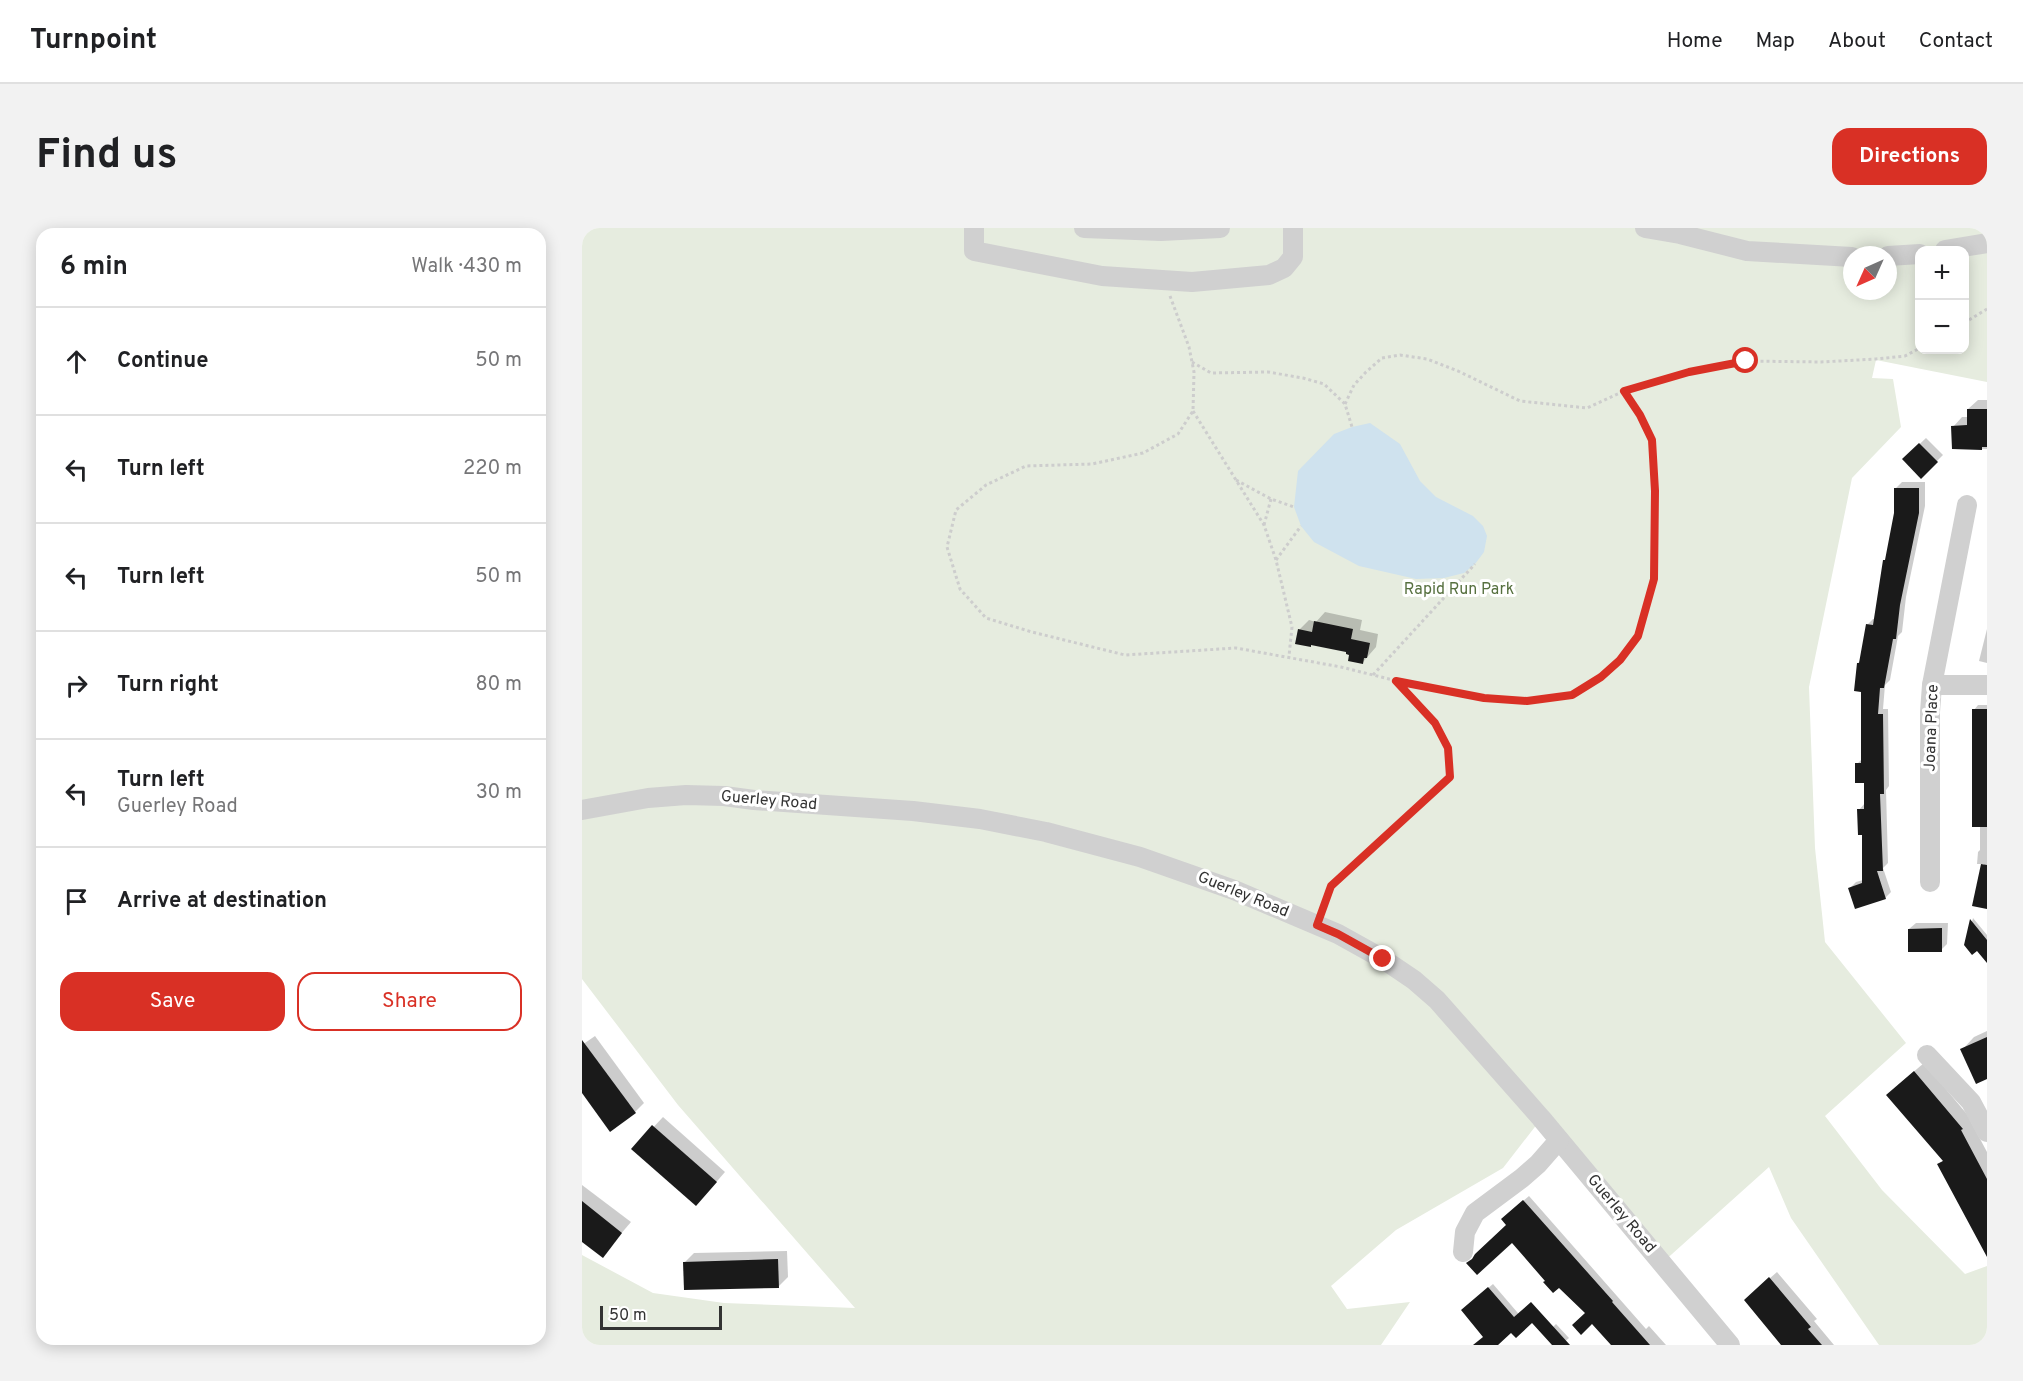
<!DOCTYPE html>
<html lang="en">
<head>
<meta charset="utf-8">
<style>
  body { margin:0; font-family:Overpass,sans-serif; background:#f2f2f2; color:#202124 }
  .controls { position:absolute; right:18px; top:18px; display:grid; overflow:hidden; border-radius:12px; box-shadow:0 3px 15px #0003 }
  .controls button { width:54px; height:54px; display:grid; place-items:center; padding:0; border:0; border-bottom:2px solid #e0e0e0; background:#fff; color:#202124; font:30px sans-serif }
  .compass { position:absolute; left:1261px; top:18px; width:54px; height:54px; border-radius:50%; background:#fff; box-shadow:0 3px 15px #0003; rotate:225deg }
  .scale { position:absolute; left:18px; bottom:15px; width:122px; box-sizing:border-box; padding-left:6px; border:3px solid #333; border-top:0; font-size:16px; line-height:21px; white-space:nowrap; color:#333; -webkit-text-stroke:4px #fff; paint-order:stroke }
  .stop { position:absolute; width:18px; height:18px; margin:-14px; border:4px solid #d93025; border-radius:50%; background:#fff }
  .stop.end { background:#d93025; border-color:#fff; box-shadow:0 2px 6px #0008 }
  .list { margin:0; padding:0; list-style:none }
  h2 { display:flex; justify-content:space-between; align-items:center; height:78px; margin:0; padding:0 24px; font-size:26px }
  h2 small { font-size:20px; font-weight:400; color:#757577 }
  .list li { display:grid; grid-template-columns:39px 1fr auto; gap:18px; align-items:center; box-sizing:border-box; height:108px; padding:0 24px; border-top:2px solid #e0e0e0 }
  .list b { display:block; font-size:22px; white-space:nowrap }
  .list p { margin:0; font-size:20px; white-space:nowrap; color:#757577 }
  .list em { font-size:20px; font-style:normal; color:#757577 }
  .actions { display:flex; gap:12px; padding:18px 24px }
  .actions a { flex:1; padding:14px 0; border:2px solid #d93025; border-radius:18px; text-align:center; font-size:21px; color:#d93025 }
  .actions .main { background:#d93025; color:#fff }
  .icon { flex:none; width:33px; height:33px; fill:none; stroke:currentColor; stroke-width:2; stroke-linecap:round; stroke-linejoin:round }
  .map { position:relative; flex:none; width:1405px; height:1117px; overflow:hidden; border-radius:18px }
  header { display:flex; align-items:center; gap:36px; box-sizing:border-box; height:84px; padding:0 30px; background:#fff; border-bottom:2px solid #e0e0e0 }
  header strong { font-size:28px }
  nav { display:flex; gap:33px; margin-inline-start:auto; font-size:21px }
  .intro { display:flex; align-items:center; justify-content:space-between; box-sizing:border-box; height:144px; padding:0 36px }
  h1 { margin:0; font-size:42px }
  .button { padding:15px 27px; border-radius:18px; background:#d93025; color:#fff; font-size:21px; font-weight:700 }
  main { display:flex; gap:36px; padding:0 36px }
  aside { flex:1; background:#fff; border-radius:18px; box-shadow:0 3px 15px #0003 }
  .map>svg:first-child { display:block }
  .green { fill:#e6ecdf; fill-rule:evenodd }
  .water { fill:#cfe2ee }
  .shadow { fill:#0003 }
  .building { fill:#1a1a1a }
  .lines { fill:none; stroke-linecap:round; stroke-linejoin:round }
  .path { stroke:#cdcdcd; stroke-width:3; stroke-dasharray:3 3; stroke-linecap:butt }
  .minor { stroke:#d0d0d0; stroke-width:20 }
  .route { stroke:#d93025; stroke-width:8 }
  .labels { text-anchor:middle; dominant-baseline:central; stroke-width:6; stroke-linejoin:round; paint-order:stroke }
  .park-label { font-size:16px; fill:#56703f; stroke:#fff }
  .street-label { font-size:16px; fill:#333; stroke:#fff }
</style>
</head>
<body>
<header>
<strong>Turnpoint</strong>
<nav><a>Home</a><a>Map</a><a>About</a><a>Contact</a></nav>
</header>
<div class="intro"><h1>Find us</h1><a class="button">Directions</a></div>
<main>
<aside>
<h2>6 min<small>Walk · 430 m</small></h2>
<ul class="list">
<li><svg class="icon" aria-label="ahead" viewBox="0 0 24 24"><path d="M12 20V5M6 11l6-6 6 6"/></svg><div><b>Continue</b></div><em>50 m</em></li>
<li><svg class="icon" aria-label="left" viewBox="0 0 24 24"><path d="M17 20v-9H6M10 6l-5 5 5 5"/></svg><div><b>Turn left</b></div><em>220 m</em></li>
<li><svg class="icon" aria-label="left" viewBox="0 0 24 24"><path d="M17 20v-9H6M10 6l-5 5 5 5"/></svg><div><b>Turn left</b></div><em>50 m</em></li>
<li><svg class="icon" aria-label="right" viewBox="0 0 24 24"><path d="M7 20v-9h11M14 6l5 5-5 5"/></svg><div><b>Turn right</b></div><em>80 m</em></li>
<li><svg class="icon" aria-label="left" viewBox="0 0 24 24"><path d="M17 20v-9H6M10 6l-5 5 5 5"/></svg><div><b>Turn left</b><p>Guerley Road</p></div><em>30 m</em></li>
<li><svg class="icon" aria-label="arrive" viewBox="0 0 24 24"><path d="M6 21V4h12l-3 4 3 4H6"/></svg><div><b>Arrive at destination</b></div></li>
</ul>
<div class="actions"><a class="main">Save</a><a>Share</a></div>
</aside>
<div class="map">
<svg width="1405" height="1117" viewBox="0 0 1405 1117">
  <rect width="100%" height="100%" fill="#fff"/>
  <path class="green" d="M0 0H1405V154L1294 132 1290 150 1311 151 1319 199 1270 250 1227 459 1233 620 1243 714 1324 815 1243 888 1300 962 1383 1046 1405 1038V1117H1297L1209 990 1187 939 1080 1035 959 891 921 940 814 1002 749 1058 765 1081 828 1074 799 1117H0V1027L71 1065 142 1075 273 1080 96 877 0 751ZM1338 22H1382V122H1338ZM1270 27H1306V63H1270Z"/>
  <polygon class="water" points="788,195 818,216 838,253 854,269 891,288 901,298 905,308 902,324 893,336 882,345 862,350 834,351 777,338 732,314 719,298 712,279 716,243 752,206 770,199"/>
  <g class="shadow">
    <polygon points="1396,172 1405,172 1405,221 1371,220 1371,199 1380,189 1386,189 1386,181"/>
    <polygon points="1344,210 1361,227 1339,249 1322,231"/>
    <polygon points="1320,254 1343,254 1343,278 1324,369 1320,404 1316,408 1308,452 1303,457 1301,481 1306,481 1307,558 1304,562 1306,635 1301,640 1309,664 1303,670 1268,660 1274,654 1281,652 1281,605 1277,582 1283,575 1283,554 1275,536 1281,530 1281,463 1276,435 1279,432 1285,397 1291,391 1293,391 1314,285 1314,260"/>
    <polygon points="743,384 780,392 778,402 796,406 794,419 781,434 766,423 717,402 727,392 734,394"/>
    <polygon points="1405,401 1405,435 1397,433"/>
    <polygon points="1396,477 1405,477 1405,680 1392,677 1402,636 1395,636 1396,624 1398,622 1398,598 1392,482"/>
    <polygon points="1391,690 1405,707 1405,725 1401,728 1396,721 1384,717"/>
    <polygon points="1334,695 1366,695 1365,716 1359,722 1327,701"/>
    <polygon points="1405,803 1405,850 1395,854 1380,822 1392,809"/>
    <polygon points="13,808 62,875 53,884 0,863 0,817"/>
    <polygon points="1342,835 1389,891 1388,892 1405,924 1405,1016 1401,1018 1357,936 1362,932 1316,857"/>
    <polygon points="81,889 143,944 123,967 51,921"/>
    <polygon points="0,957 49,994 20,1028 0,1012"/>
    <polygon points="947,968 1064,1101 1067,1098 1084,1117 1031,1117 1005,1085 977,1058 965,1053 926,997 926,986"/>
    <polygon points="205,1023 206,1049 197,1058 103,1034 112,1025"/>
    <polygon points="1195,1044 1235,1091 1232,1093 1252,1117 1202,1117 1171,1065"/>
    <polygon points="911,1056 941,1091 917,1114 885,1078"/>
    <polygon points="974,1096 987,1110 979,1117 972,1117 963,1107"/>
  </g>
  <g class="building">
    <polygon points="1385,181 1405,181 1405,219 1400,219 1400,222 1370,221 1369,198 1385,197"/>
    <polygon points="1337,215 1356,234 1339,251 1320,231"/>
    <polygon points="1312,260 1337,260 1337,285 1318,377 1314,411 1311,411 1302,460 1298,460 1296,486 1301,486 1302,566 1298,566 1301,643 1295,643 1304,671 1273,681 1266,660 1280,655 1280,607 1276,607 1275,581 1282,581 1282,555 1273,555 1273,535 1279,535 1279,464 1272,463 1275,435 1277,435 1284,396 1291,397 1301,332 1303,332 1312,285"/>
    <polygon points="732,393 771,401 769,411 788,415 785,430 782,430 781,436 766,433 767,427 764,426 764,424 729,417 729,419 713,416 716,401 730,404"/>
    <rect x="1390" y="481" width="15" height="118"/>
    <polygon points="1399,636 1405,637 1405,681 1390,678"/>
    <polygon points="1388,691 1405,712 1405,735 1395,723 1390,727 1382,717"/>
    <polygon points="1360,700 1360,724 1326,724 1326,701"/>
    <polygon points="1405,809 1405,851 1394,856 1378,821"/>
    <polygon points="0,812 54,885 28,904 0,865"/>
    <polygon points="1332,843 1381,901 1379,902 1405,951 1405,1029 1355,936 1361,933 1304,867"/>
    <polygon points="70,897 135,954 114,978 49,921"/>
    <polygon points="941,972 1031,1073 1030,1074 1068,1117 1029,1117 1010,1096 999,1107 990,1097 1003,1085 977,1060 971,1065 961,1054 963,1053 930,1015 895,1047 884,1035 890,1031 893,1026 924,997 919,991"/>
    <polygon points="0,973 40,1005 21,1030 0,1014"/>
    <polygon points="196,1031 197,1060 102,1062 101,1034"/>
    <polygon points="1187,1049 1229,1099 1226,1101 1240,1117 1199,1117 1162,1072"/>
    <polygon points="906,1059 932,1089 949,1074 988,1117 970,1117 950,1095 934,1110 929,1105 916,1117 891,1117 901,1109 879,1082"/>
  </g>
  <g class="lines">
    <g class="path">
      <polyline points="588,68 607,119 612,144 611,183 596,206 561,225 510,236 444,238 404,257 374,282 365,319 378,361 404,390 450,404 543,427 654,420 759,439 831,457 902,469 945,473 990,467 1019,449 1038,432 1056,408 1072,351 1073,263 1070,212 1058,187 1042,163"/>
      <polyline points="1382,95 1405,81"/>
      <polyline points="610,134 629,145 686,144 721,150 742,156 763,176 770,199"/>
      <polyline points="763,176 772,157 784,144 800,130 818,127 845,131 876,143 938,173 1005,180 1042,163 1107,144 1164,133 1239,134 1294,131 1323,128 1338,120"/>
      <polyline points="611,183 682,297 694,332 710,399 707,428"/>
      <polyline points="654,252 689,271 712,279"/>
      <polyline points="682,297 689,271"/>
      <polyline points="694,332 719,298"/>
      <polyline points="791,447 893,336"/>
      <polyline points="740,681 749,658 868,549 866,520 853,495 815,454"/>
    </g>
    <g class="minor">
      <polyline points="392,0 392,23 520,48 610,54 687,47 702,40 711,29 711,0"/>
      <polyline points="502,0 579,3 638,0"/>
      <polyline points="1063,0 1098,6 1165,23 1270,29"/>
      <polyline points="1363,22 1405,15"/>
      <polyline points="1306,28 1338,26"/>
      <polyline points="1350,457 1405,457"/>
      <polyline points="0,582 66,570 104,567 142,568 172,572 331,583 398,591 464,604 558,629 652,662 756,706 801,731 832,752 855,772 959,890 1148,1117"/>
      <polyline points="1348,654 1348,484 1350,457 1385,277"/>
      <polyline points="1345,827 1389,874 1405,904"/>
      <polyline points="881,1024 883,1004 893,985 940,950 956,936 977,912"/>
    </g>
  </g>
  <g class="lines">
    <polyline class="route" points="801,731 756,706 735,697 749,658 868,549 866,520 853,495 814,453 902,470 945,473 990,467 1019,449 1038,432 1056,408 1072,351 1073,263 1070,212 1058,187 1042,163 1107,144 1164,133"/>
  </g>
  <g class="labels">
    <g class="park-label">
      <text x="877" y="362">Rapid Run Park</text>
    </g>
    <g class="street-label">
      <text transform="translate(1350 500) rotate(-88)">Joana Place</text>
      <text transform="translate(187 573) rotate(5)">Guerley Road</text>
      <text transform="translate(661 667) rotate(22)">Guerley Road</text>
      <text transform="translate(1039 986) rotate(50)">Guerley Road</text>
    </g>
  </g>
</svg>
<div class="controls">
<button>+</button>
<button>−</button>
</div>
<svg class="compass" viewBox="-18 -18 36 36"><path d="M0-13l5 13h-10z" fill="#e53935"/><path d="M0 13l5-13h-10z" fill="#757577"/></svg>
<div class="scale">50 m</div>
<div class="stop" style="left:1164px;top:133px"></div>
<div class="stop end" style="left:801px;top:731px"></div>
</div>
</main>
</body>
</html>
